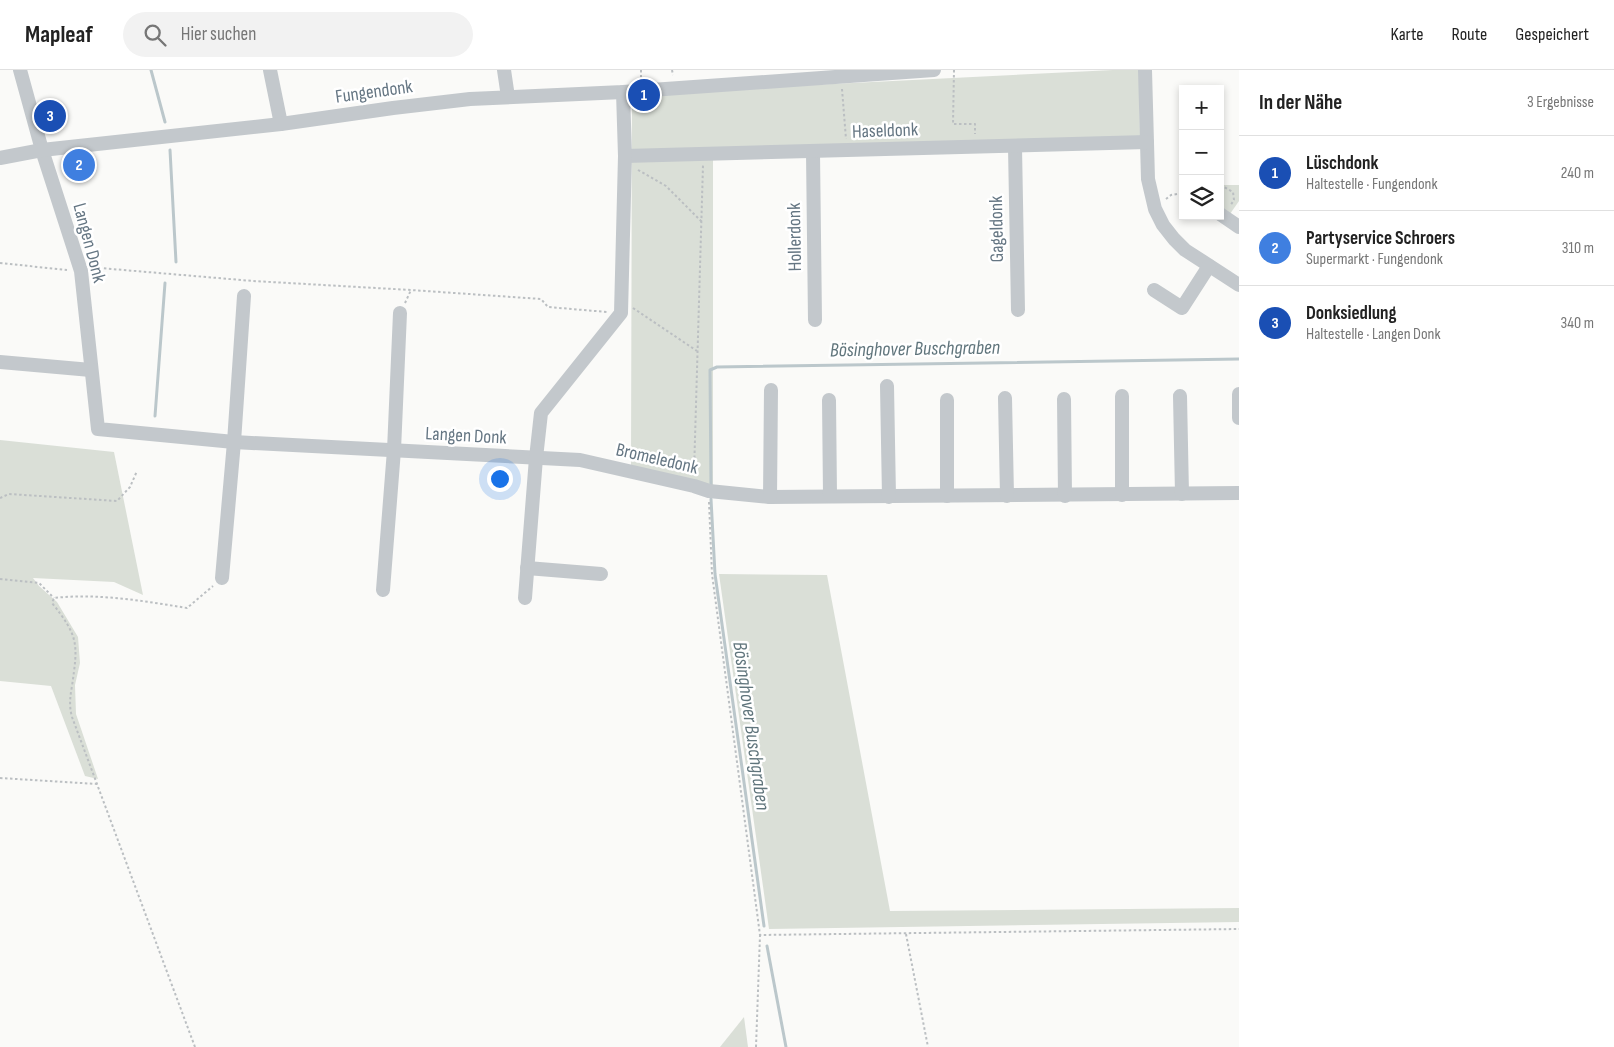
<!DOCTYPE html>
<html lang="de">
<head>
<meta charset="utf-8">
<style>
  body { margin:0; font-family:"Sofia Sans Condensed",sans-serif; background:#f2f2f2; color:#222 }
  .controls { position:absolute; right:15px; top:15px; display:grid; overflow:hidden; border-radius:0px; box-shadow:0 2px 8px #0003 }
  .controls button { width:45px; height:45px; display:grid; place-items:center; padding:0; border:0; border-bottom:1px solid #e0e0e0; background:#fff; color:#222; font:25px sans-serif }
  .you { position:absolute; left:499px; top:408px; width:18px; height:18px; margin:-12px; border:4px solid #fff; border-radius:50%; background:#1a73e8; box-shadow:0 0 0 8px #1a73e833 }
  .badge { display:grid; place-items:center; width:32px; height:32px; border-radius:50%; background:#e4572e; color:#fff; font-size:16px; font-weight:700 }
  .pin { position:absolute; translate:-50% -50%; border:2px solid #fff; box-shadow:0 1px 5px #0006 }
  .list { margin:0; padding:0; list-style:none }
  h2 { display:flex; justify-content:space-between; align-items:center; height:65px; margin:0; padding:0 20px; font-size:21px }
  h2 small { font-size:16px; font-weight:400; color:#767676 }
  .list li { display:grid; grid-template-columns:32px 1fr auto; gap:15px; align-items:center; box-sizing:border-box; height:75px; padding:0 20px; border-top:1px solid #e0e0e0 }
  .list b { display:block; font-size:19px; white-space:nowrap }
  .list p { margin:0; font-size:16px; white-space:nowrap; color:#767676 }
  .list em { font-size:16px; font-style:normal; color:#767676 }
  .icon { flex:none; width:28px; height:28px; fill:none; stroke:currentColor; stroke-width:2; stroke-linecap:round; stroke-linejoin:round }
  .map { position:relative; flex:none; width:1239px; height:977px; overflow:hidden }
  header { display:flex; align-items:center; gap:30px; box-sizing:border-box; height:70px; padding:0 25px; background:#fff; border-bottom:1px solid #e0e0e0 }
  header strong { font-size:24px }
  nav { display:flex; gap:28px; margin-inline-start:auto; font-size:18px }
  .search { width:350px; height:45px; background:#f2f2f2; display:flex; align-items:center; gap:12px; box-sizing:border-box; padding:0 18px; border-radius:28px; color:#767676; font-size:19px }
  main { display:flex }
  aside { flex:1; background:#fff }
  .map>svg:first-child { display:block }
  .green { fill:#dadfd7 }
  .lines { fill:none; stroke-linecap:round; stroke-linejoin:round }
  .stream { stroke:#bbc7cb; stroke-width:3 }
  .path { stroke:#bbbfc2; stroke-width:2; stroke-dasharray:2.5 2.5; stroke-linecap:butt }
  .minor { stroke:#c3c8cc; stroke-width:14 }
  .labels { text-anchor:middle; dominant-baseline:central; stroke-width:5; stroke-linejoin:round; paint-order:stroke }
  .street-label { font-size:19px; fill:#657683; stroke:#fff }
  .water-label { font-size:20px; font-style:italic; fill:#60757c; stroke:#fff }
</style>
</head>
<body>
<header>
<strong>Mapleaf</strong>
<div class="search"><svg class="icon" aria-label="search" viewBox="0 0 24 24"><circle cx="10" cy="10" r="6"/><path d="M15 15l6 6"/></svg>Hier suchen</div>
<nav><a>Karte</a><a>Route</a><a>Gespeichert</a></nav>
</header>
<main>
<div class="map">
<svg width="1239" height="977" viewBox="0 0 1239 977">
  <rect width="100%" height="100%" fill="#fafaf8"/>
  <g class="green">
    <polygon points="1113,0 1139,0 1140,69 713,82 713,419 631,395 632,24"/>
    <polygon points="1220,115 1239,115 1239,131 1230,144 1220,137"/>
    <polygon points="0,370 114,382 143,525 114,512 33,508 39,516 57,532 78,567 80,593 75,615 76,644 98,709 85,706 51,616 0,611"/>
    <polygon points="719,504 827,505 890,841 1239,838 1239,852 769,859"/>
    <polygon points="744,947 748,977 720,977"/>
  </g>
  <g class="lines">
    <g class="stream">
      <polyline points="151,0 165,52"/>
      <polyline points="170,80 176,192"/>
      <polyline points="155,346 165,213"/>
      <polyline points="711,418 710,300 717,297 1239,289"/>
      <polyline points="711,429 715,504 764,856"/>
      <polyline points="767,876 786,977"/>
    </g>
    <g class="path">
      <polyline points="641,0 641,8"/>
      <polyline points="672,0 673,5"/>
      <polyline points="954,0 953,54 975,54 975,64"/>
      <polyline points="842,19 846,69"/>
      <polyline points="638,100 666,116 702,152"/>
      <polyline points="1220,118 1224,117 1233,122 1234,130 1230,136"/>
      <polyline points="1166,129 1171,125 1183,123"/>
      <polyline points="0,193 67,200"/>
      <polyline points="94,199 100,198 253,211 411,220 541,229 548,237 607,242"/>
      <polyline points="405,233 411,220"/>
      <polyline points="633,238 697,281"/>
      <polyline points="694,403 703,95"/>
      <polyline points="0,428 9,424 117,431 130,417 137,401"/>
      <polyline points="709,432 712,504 760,865 1239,859"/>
      <polyline points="0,509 39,513 54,528"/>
      <polyline points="0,708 97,714"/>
      <polyline points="906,864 928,977"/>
      <path d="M195 977 72 647C69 636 70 627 72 616 78 574 79 567 52 533L54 528C98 523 144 531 187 538L213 516"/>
      <polyline points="756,977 760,865"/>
    </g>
    <g class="minor">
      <polyline points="20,0 42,80 81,201 98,359 234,372 580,390 694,416 709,421 770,427 1239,423"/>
      <polyline points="270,0 281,54"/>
      <polyline points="504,0 508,27"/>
      <polyline points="1145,0 1148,109 1155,139 1163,155 1174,169 1185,180 1239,215"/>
      <polyline points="1015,77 1018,240"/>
      <polyline points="813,83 815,250"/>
      <polyline points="625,86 1147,72"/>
      <polyline points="0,88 42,80 281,54 393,38 470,29 623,22 934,0"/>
      <polyline points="1220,144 1239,157"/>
      <polyline points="1154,220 1182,238 1209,196"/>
      <polyline points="0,292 91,300"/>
      <polyline points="887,316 889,427"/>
      <polyline points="1239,324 1239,348"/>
      <polyline points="1122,326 1122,425"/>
      <polyline points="1180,326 1182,424"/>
      <polyline points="1005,328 1007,426"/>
      <polyline points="1064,329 1065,426"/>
      <polyline points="829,330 830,425"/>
      <polyline points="947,330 947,426"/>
      <polyline points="770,427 771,320"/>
      <polyline points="527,498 601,504"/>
      <polyline points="222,508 234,372 244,226"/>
      <polyline points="383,520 394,380 400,243"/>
      <polyline points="525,528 536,388 541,343 621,243 625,86 623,22"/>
    </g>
  </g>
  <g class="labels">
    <g class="street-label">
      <text transform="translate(374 22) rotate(-8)">Fungendonk</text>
      <text transform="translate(885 61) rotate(-2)">Haseldonk</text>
      <text transform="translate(997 159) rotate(-91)">Gageldonk</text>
      <text transform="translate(795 167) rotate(-91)">Hollerdonk</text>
      <text transform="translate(89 173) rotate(75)">Langen Donk</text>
      <text transform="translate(466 366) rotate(3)">Langen Donk</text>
      <text transform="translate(657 389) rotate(13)">Bromeledonk</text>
    </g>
    <g class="water-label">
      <text transform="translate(915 279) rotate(-1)">Bösinghover Buschgraben</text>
      <text transform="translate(751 656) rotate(82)">Bösinghover Buschgraben</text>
    </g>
  </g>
</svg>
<div class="controls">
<button>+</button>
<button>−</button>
<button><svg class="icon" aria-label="layers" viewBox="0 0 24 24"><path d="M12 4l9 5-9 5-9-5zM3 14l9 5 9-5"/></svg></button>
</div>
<div class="you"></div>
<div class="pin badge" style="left:644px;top:25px;background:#1a4fb4">1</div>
<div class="pin badge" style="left:79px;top:95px;background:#3f7fe0">2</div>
<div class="pin badge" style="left:50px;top:46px;background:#1a4fb4">3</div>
</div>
<aside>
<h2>In der Nähe<small>3 Ergebnisse</small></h2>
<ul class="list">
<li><span class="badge" style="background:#1a4fb4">1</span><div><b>Lüschdonk</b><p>Haltestelle · Fungendonk</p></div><em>240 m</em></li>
<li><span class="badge" style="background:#3f7fe0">2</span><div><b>Partyservice Schroers</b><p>Supermarkt · Fungendonk</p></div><em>310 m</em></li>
<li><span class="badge" style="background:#1a4fb4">3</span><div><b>Donksiedlung</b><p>Haltestelle · Langen Donk</p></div><em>340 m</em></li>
</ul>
</aside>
</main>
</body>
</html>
